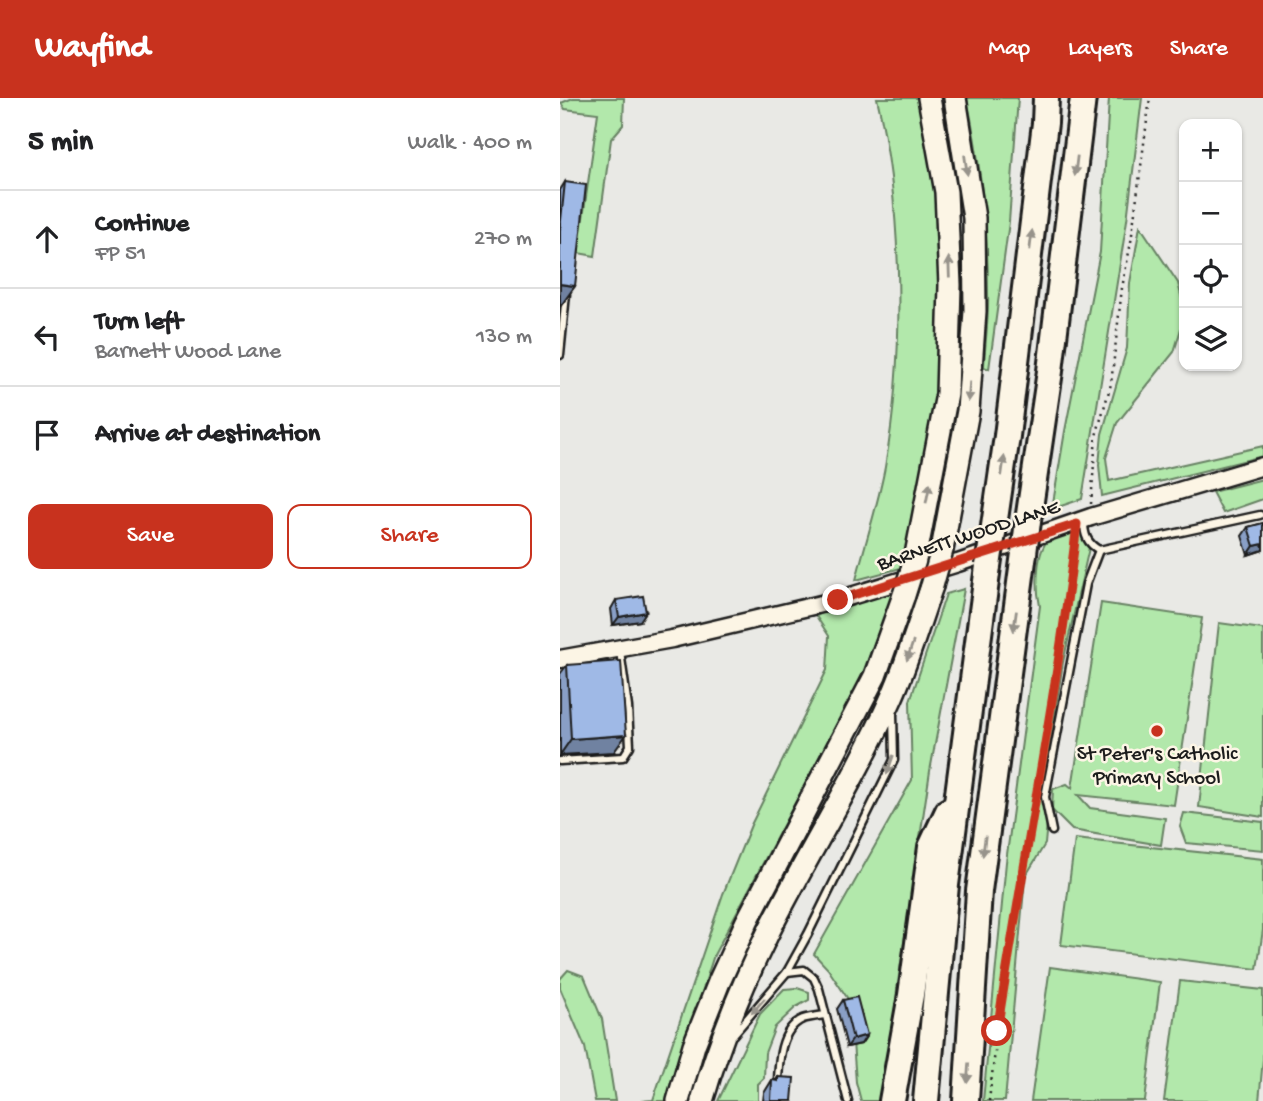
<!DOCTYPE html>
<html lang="en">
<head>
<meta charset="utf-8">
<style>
  body { margin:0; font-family:"Gochi Hand",sans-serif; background:#f6f6f6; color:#202124 }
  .controls { position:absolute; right:21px; top:21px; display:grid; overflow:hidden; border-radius:14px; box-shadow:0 2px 5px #0004 }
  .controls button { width:63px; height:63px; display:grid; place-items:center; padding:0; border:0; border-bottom:2px solid #e0e0e0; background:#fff; color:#202124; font:35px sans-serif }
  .stop { position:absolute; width:21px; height:21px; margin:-16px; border:5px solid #c8321e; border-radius:50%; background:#fff }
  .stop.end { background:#c8321e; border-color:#fff; box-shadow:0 2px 7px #0008 }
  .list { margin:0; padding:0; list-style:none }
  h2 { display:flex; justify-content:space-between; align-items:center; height:91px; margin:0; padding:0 28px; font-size:30px }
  h2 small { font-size:23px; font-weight:400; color:#757577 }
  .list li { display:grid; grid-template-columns:46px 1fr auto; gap:21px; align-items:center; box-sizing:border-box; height:98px; padding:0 28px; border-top:2px solid #e0e0e0 }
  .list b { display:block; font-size:26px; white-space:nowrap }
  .list p { margin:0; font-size:23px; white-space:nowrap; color:#757577 }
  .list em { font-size:23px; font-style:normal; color:#757577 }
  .actions { display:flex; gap:14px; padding:21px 28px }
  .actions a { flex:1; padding:16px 0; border:2px solid #c8321e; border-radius:14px; text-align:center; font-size:24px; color:#c8321e }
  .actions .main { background:#c8321e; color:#fff }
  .icon { flex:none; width:38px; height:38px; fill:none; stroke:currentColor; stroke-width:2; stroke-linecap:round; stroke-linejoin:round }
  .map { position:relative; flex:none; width:703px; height:1003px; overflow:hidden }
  header { display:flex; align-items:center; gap:42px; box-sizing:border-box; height:98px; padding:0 35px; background:#c8321e; color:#fff }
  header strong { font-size:33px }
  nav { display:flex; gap:38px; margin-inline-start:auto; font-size:24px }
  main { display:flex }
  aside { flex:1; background:#fff }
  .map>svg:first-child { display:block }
  .green { fill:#b2e8ab; stroke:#678264; stroke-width:2 }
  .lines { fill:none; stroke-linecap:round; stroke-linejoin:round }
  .service-casing { stroke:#1c1c1c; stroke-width:11 }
  .tertiary-casing { stroke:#1c1c1c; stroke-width:21 }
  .trunk-casing { stroke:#1c1c1c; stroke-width:26 }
  .motorway-casing { stroke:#1c1c1c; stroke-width:30 }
  .path { stroke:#1c1c1c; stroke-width:2.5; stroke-dasharray:2 5; stroke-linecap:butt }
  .service { stroke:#fcf5e5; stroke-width:6 }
  .tertiary { stroke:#fcf5e5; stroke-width:16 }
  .trunk { stroke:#fcf5e5; stroke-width:21 }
  .motorway { stroke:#fcf5e5; stroke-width:24 }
  .trunk-bridge-casing { stroke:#1c1c1c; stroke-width:26; stroke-linecap:butt }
  .motorway-bridge-casing { stroke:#1c1c1c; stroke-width:30; stroke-linecap:butt }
  .trunk-bridge { stroke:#fcf5e5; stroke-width:21 }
  .motorway-bridge { stroke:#fcf5e5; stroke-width:24 }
  .wall { fill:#899fc6; stroke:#1c1c1c; stroke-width:2 }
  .shaded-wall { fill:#6f82a1; stroke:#1c1c1c; stroke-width:2 }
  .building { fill:#9fb9e6; stroke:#1c1c1c; stroke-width:2 }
  .oneway { fill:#97938b }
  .route { stroke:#c8321e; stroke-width:9 }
  .poi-dot { fill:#c8321e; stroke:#fcf5e5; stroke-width:2.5 }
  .labels { text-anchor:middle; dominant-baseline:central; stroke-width:5; stroke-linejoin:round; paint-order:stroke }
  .street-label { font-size:21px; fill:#1c1c1c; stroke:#fcf5e5 }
  .poi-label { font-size:21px; fill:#1c1c1c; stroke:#fcf5e5 }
</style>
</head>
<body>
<header>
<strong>Wayfind</strong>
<nav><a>Map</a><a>Layers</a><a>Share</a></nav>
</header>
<main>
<aside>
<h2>5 min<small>Walk · 400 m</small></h2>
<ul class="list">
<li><svg class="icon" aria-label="ahead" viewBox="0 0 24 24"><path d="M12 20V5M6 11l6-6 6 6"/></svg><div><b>Continue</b><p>FP 51</p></div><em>270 m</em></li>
<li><svg class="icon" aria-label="left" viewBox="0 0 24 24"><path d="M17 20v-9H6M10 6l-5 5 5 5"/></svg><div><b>Turn left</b><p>Barnett Wood Lane</p></div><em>130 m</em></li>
<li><svg class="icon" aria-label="arrive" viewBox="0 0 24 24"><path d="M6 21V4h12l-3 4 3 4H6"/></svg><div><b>Arrive at destination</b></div></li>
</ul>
<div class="actions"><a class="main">Save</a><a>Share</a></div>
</aside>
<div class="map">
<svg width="703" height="1003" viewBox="0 0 703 1003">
  <rect width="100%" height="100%" fill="#e9e9e5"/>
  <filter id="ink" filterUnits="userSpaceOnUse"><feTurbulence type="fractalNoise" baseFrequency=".0143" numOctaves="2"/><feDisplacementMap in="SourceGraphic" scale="14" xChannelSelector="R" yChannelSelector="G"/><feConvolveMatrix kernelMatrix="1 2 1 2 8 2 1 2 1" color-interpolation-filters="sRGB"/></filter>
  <g filter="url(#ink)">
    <g class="green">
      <polygon points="13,0 64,0 63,27 51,41 35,158 18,155 38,15 5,11 1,5"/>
      <path d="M317 0H362L382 120 381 251 367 367 341 470 296 482C305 445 318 407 325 369 345 257 343 111 317 0Z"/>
      <path d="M407 0H458L449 124 429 271 424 269C425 244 429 219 428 194 428 128 420 64 407 0Z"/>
      <polygon points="549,0 582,0 567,122 522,401 492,411 505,333 540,154"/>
      <polygon points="580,128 618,185 624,209 624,221 614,254 557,325 546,360 549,383 703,348 703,358 542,398 539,367 542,336 567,250 570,185"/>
      <polygon points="703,381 703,401 663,415 652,394"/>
      <path d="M528 429 529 450 503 564 481 702 487 724 485 746 465 779 445 1003H423L446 764 480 508C476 491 475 450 491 440 501 433 517 432 528 429Z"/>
      <polygon points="404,491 370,673 337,891 334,933 322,1003 301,1003 296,984 290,904 268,871 254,856 352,682 350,603 386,496"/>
      <polygon points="333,495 299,585 154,857 107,1003 81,1003 93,1002 163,796 191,727 267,572 269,538 256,518 271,511"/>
      <polygon points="541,505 642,520 614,707 518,697 530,710 605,720 601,747 512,732 492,712 493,691 507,686 512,690"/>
      <polygon points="659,525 703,531 703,719 639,709"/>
      <polygon points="624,715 703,724 703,752 626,745 620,729"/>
      <polygon points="515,741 703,761 703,832 697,871 501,847"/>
      <polygon points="490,869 600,884 585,1003 471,1003"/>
      <polygon points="8,872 24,878 42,921 55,1003 35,1003 25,949 0,890 0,881"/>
      <polygon points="620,883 703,892 703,961 699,1003 604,1003"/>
      <polygon points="237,890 249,894 249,902 236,909 215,929 205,955 204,980 198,986 198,1003 158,1003 200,916 224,891"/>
    </g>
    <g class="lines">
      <defs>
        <g id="service">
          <polyline points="0,257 6,196"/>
          <path d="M524 424C524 437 527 445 539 452L700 417"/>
          <polyline points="0,663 63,659 70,648 68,609 60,553"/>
          <polyline points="492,733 485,699 526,486 539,452"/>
          <polyline points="227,874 244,872 254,880 259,891 288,1003"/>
          <polyline points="173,937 227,874 248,836 334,662 333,615"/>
          <path d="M217 1003C219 978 215 933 243 921 249 919 258 918 265 917"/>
        </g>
        <polyline id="tertiary" points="0,561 112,541 278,502 398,465 531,419 703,368"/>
        <g id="trunk">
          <polyline points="382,452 408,313 415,213 414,120 395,0"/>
          <polyline points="355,462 387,296 390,187 386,94 369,0"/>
          <polyline points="118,1003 134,947 159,884 187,823 315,578 344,497"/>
          <path d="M142 1003C159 945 181 889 208 835 248 755 296 680 332 599 348 563 359 525 372 488"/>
        </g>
        <g id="motorway">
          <polyline points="468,423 490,273 523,0"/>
          <polyline points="433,435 447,338 485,25 486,0"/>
          <polyline points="332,1003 351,897 371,749 388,713"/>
          <polyline points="366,1003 386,787 428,468"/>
          <polyline points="406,1003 419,793 464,455"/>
        </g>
      </defs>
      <use href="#service" class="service-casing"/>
      <use href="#tertiary" class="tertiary-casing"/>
      <use href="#trunk" class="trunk-casing"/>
      <use href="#motorway" class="motorway-casing"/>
      <g class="path">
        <polyline points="531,406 536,338 551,286 562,190 571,144 590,0"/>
        <polyline points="488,626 515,439"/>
        <path d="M429 1003C440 903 459 805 476 706"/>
      </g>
      <use href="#service" class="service"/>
      <use href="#tertiary" class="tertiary"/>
      <use href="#trunk" class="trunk"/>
      <use href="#motorway" class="motorway"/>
      <defs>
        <g id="trunk-bridge">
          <polyline points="372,488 382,452"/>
          <polyline points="344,497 355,462"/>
        </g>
        <g id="motorway-bridge">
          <polyline points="464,455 468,423"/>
          <polyline points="428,468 433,435"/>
        </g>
      </defs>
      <use href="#trunk-bridge" class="trunk-bridge-casing"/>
      <use href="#motorway-bridge" class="motorway-bridge-casing"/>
      <use href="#trunk-bridge" class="trunk-bridge"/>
      <use href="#motorway-bridge" class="motorway-bridge"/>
    </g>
    <g class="wall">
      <polygon points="5,84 15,188 0,209 0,92"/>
      <polygon points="703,425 703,452 688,457 682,438 688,429"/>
      <polygon points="56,502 80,523 53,527 51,511"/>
      <polygon points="7,567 54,654 0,657 0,576"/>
      <polygon points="283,902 307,937 301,946 287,949 277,911"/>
      <polygon points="218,979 232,1003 203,1003 204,995 212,982 215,983"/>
    </g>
    <g class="shaded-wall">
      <polygon points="0,186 15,188 0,209"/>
      <polygon points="703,446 703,452 688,457 694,448"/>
      <polygon points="86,514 80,523 53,527 59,519"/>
      <polygon points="66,637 54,654 0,657 11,641"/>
      <polygon points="307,937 301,946 287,949 293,941"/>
    </g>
    <g class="building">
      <polygon points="5,84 26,87 15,188 0,186 0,132"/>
      <polygon points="703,425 703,446 694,448 688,429"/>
      <polygon points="83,498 86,514 59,519 56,502"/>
      <polygon points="61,563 66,637 11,641 7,567"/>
      <polygon points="297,899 307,937 293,941 283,902"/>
      <polygon points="218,979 234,980 232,1003 211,1003 212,982 218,983"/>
    </g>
    <defs><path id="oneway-solid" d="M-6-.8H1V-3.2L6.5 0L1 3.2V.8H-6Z" transform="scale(1.75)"/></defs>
    <g class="oneway">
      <use href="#oneway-solid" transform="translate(406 67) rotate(82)"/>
      <use href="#oneway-solid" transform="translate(516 68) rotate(97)"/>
      <use href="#oneway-solid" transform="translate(471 142) rotate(-83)"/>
      <use href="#oneway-solid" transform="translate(389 169) rotate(-92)"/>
      <use href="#oneway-solid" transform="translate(409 294) rotate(94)"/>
      <use href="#oneway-solid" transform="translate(443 368) rotate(-82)"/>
      <use href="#oneway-solid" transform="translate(368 395) rotate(-79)"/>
      <use href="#oneway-solid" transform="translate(455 523) rotate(98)"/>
      <use href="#oneway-solid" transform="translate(350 553) rotate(109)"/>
      <use href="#oneway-solid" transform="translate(330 667) rotate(109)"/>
      <use href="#oneway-solid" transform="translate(424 748) rotate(97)"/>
      <use href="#oneway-solid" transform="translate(198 908) rotate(131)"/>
      <use href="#oneway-solid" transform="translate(408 975) rotate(94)"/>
    </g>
  </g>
  <g class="lines" filter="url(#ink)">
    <path class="route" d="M278 502 517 426C497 596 463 764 437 933"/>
  </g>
  <circle class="poi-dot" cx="597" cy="633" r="7"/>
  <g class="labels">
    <g class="street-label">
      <text transform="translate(409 439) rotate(-18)">BARNETT WOOD LANE</text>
    </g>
    <g class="poi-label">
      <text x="597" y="657">St Peter's Catholic<tspan x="597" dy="24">Primary School</tspan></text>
    </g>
  </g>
</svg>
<div class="controls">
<button>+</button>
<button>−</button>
<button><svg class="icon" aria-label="locate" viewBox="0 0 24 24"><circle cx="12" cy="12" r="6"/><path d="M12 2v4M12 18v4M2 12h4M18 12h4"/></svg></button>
<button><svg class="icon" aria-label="layers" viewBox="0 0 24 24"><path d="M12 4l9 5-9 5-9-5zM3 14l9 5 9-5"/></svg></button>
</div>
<div class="stop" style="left:437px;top:933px"></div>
<div class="stop end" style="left:278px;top:502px"></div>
</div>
</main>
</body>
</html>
